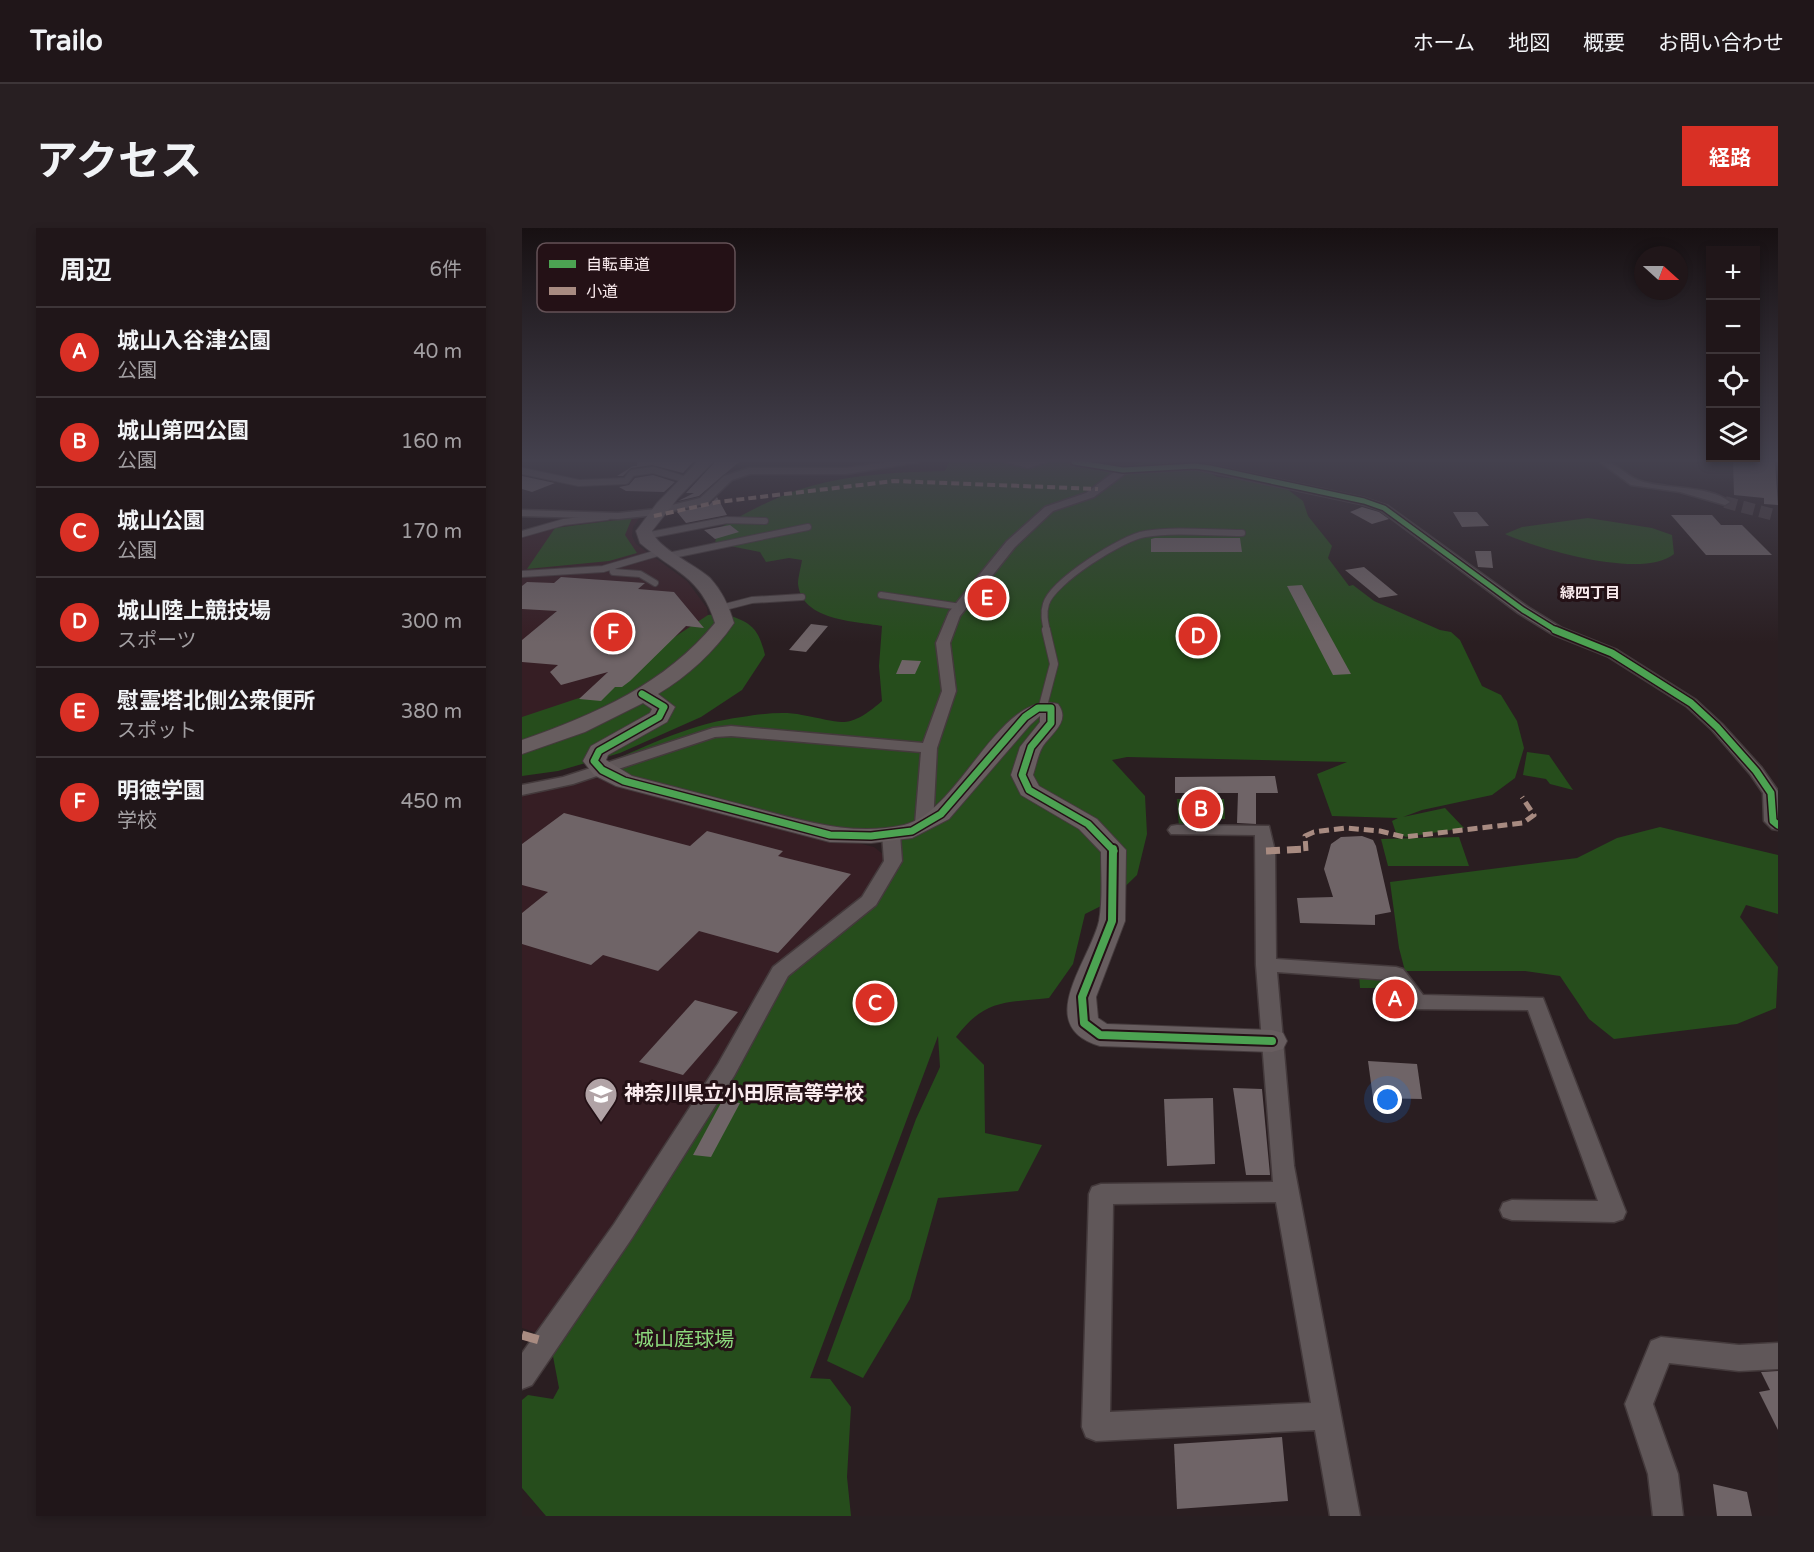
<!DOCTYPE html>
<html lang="ja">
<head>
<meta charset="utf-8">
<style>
  body { margin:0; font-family:"Varela Round","Noto Sans JP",sans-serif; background:#281f22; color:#f1f3f6 }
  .controls { position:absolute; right:18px; top:18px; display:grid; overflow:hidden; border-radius:0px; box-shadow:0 3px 9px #0003 }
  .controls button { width:54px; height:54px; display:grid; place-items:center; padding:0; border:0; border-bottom:2px solid #3d3538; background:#201619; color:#f1f3f6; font:30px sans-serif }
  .compass { position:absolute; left:1112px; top:18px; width:54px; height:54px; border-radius:50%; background:#201619; box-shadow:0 3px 9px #0003; rotate:111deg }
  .you { position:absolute; left:866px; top:872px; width:21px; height:21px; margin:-15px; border:4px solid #fff; border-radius:50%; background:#1a73e8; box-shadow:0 0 0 9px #1a73e833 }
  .badge { display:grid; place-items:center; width:39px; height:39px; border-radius:50%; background:#d93025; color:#fff; font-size:20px; font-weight:700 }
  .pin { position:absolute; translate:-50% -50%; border:3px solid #fff; box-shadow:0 2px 6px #0006 }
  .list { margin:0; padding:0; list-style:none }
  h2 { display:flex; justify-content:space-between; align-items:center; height:78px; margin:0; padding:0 24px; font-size:26px }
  h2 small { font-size:20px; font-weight:400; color:#a29fa2 }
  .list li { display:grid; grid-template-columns:39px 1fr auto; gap:18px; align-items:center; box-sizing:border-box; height:90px; padding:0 24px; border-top:2px solid #3d3538 }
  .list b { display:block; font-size:22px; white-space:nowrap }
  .list p { margin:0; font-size:20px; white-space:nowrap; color:#a29fa2 }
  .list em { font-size:20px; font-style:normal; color:#a29fa2 }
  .icon { flex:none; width:33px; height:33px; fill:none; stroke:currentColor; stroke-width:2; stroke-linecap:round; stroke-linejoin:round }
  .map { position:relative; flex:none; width:1256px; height:1288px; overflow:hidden; border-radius:0px }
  header { display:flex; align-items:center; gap:36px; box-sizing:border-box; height:84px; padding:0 30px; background:#201619; border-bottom:2px solid #3d3538 }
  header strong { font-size:28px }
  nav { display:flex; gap:33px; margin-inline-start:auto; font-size:21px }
  .intro { display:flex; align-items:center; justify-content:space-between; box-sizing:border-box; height:144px; padding:0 36px }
  h1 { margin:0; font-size:42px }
  .button { padding:15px 27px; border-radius:0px; background:#d93025; color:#fff; font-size:21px; font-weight:700 }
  main { display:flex; gap:36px; padding:0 36px }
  aside { flex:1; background:#201619; border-radius:0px; box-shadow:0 3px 9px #0003 }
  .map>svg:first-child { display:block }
  .built { fill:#361e24 }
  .green { fill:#264d1c }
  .building { fill:#6f6467 }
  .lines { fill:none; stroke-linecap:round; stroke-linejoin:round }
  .street-tunnel { stroke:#493d40; stroke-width:12; stroke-dasharray:12 6; stroke-linecap:butt }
  .lane-far1-casing { stroke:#443a3c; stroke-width:8 }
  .lane-casing { stroke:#443a3c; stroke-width:10 }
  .street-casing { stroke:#443a3c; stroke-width:3 }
  .secondary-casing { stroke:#443a3c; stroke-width:2 }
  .lane-far1 { stroke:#605759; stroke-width:6 }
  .lane { stroke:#605759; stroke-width:8 }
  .street { fill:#605759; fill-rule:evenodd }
  .secondary { fill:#675d5f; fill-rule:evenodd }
  .quiet-far3 { stroke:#a88b81; stroke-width:4; stroke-dasharray:8 4; stroke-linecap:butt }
  .quiet-far2 { stroke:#a88b81; stroke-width:5; stroke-dasharray:10 5; stroke-linecap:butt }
  .quiet-far1 { stroke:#a88b81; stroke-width:7; stroke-dasharray:14 7; stroke-linecap:butt }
  .quiet { stroke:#a88b81; stroke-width:9; stroke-dasharray:17 9; stroke-linecap:butt }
  .cycleway-far2-casing { stroke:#241116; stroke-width:8 }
  .cycleway-far1-casing { stroke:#241116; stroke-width:10 }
  .cycleway-casing { stroke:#241116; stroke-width:12 }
  .cycleway-far2 { stroke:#4ca352; stroke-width:5 }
  .cycleway-far1 { stroke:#4ca352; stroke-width:7 }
  .cycleway { stroke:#4ca352; stroke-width:8 }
  .labels { text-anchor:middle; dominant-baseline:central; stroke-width:6; stroke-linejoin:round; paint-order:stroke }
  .far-neighbourhood-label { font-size:15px; font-weight:bold; fill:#faebee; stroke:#241116 }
  .near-poi-label { font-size:20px; font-weight:bold; fill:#faebee; stroke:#241116; text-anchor:start }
  .near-park-label { font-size:20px; fill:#8cd97c; stroke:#241116 }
  .key { fill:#241116; stroke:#645257; stroke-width:1.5 }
  .key-label { font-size:16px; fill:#faebee }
</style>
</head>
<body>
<header>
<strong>Trailo</strong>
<nav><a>ホーム</a><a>地図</a><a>概要</a><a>お問い合わせ</a></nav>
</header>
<div class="intro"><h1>アクセス</h1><a class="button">経路</a></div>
<main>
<aside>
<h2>周辺<small>6件</small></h2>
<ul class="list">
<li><span class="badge">A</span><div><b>城山入谷津公園</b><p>公園</p></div><em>40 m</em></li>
<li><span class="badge">B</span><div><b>城山第四公園</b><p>公園</p></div><em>160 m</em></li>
<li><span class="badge">C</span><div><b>城山公園</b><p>公園</p></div><em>170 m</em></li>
<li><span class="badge">D</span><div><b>城山陸上競技場</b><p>スポーツ</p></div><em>300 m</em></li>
<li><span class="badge">E</span><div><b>慰霊塔北側公衆便所</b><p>スポット</p></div><em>380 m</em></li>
<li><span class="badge">F</span><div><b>明徳学園</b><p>学校</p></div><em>450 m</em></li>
</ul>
</aside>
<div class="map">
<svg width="1256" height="1288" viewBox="0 0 1256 1288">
  <rect width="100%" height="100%" fill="#2a1e21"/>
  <g class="built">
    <polygon points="112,288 118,289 111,299 110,308 114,316 165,353 185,380 186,389 0,511 0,309 26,299"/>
    <polygon points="75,550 352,619 362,627 363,632 349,662 257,735 222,785 208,815 20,1107 0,1100 0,565"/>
  </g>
  <g class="green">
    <path d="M427 234H582L601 241 620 234H671L695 249 747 254 765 261 781 273 786 288 810 318 806 330 827 358 831 357 852 373 918 402 929 404 938 412 960 458 979 467 995 493 1002 520 993 550 970 567 900 582 881 589 923 580 942 600 884 609 874 605 870 593 876 590 810 588 795 546 825 534 605 529 590 532 623 568 625 606 615 647 587 674 563 686 551 736 527 770C482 775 463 771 434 809L462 837 463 905 520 917 496 963 416 970 388 1071 341 1150 305 1133 394 891 418 839 416 808 288 1150 308 1151 329 1179 325 1249 329 1288H24L0 1260V1172L6 1167 31 1171 37 1160 30 1123 263 746 375 636 360 615 324 604 125 555 81 537C126 517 171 495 220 489 239 486 262 483 280 487 321 494 325 503 360 473L357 438 360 398C333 393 280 393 276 356 276 349 279 339 280 332L267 330 244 334 238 324 193 315 196 301C225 284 256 267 289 258 331 246 380 244 423 243Z"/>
    <polygon points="110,290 103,307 115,325 87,333 5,341 33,300"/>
    <path d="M1066 290 1130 300 1150 307 1152 326C1121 352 1016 321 983 306L1000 299Z"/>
    <path d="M200 385C228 394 236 398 243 427L220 462 179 489 98 525 36 543 0 548V489L63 468 186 387Z"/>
    <polygon points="1005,524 1027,527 1051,562 1028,556 1024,551 1001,547"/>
    <polygon points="655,571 702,571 703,591 676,591 676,599 657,599"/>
    <polygon points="1138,599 1256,627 1256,686 1224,677 1218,689 1256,739 1254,780 1215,796 1092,811 1067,791 1038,748 1003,743 883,743 877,720 868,654 1055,630 1095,610"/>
    <polygon points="937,609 947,638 866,638 859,611"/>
    <polygon points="837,746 871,748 895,782 864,785 853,760 838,760"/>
  </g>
  <g class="building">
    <polygon points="115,234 171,234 161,245 130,237 109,240 101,248 95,248 111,238 115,238"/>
    <polygon points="193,234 217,234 177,268 156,273 172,265 164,265"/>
    <polygon points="1211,234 1253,234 1256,277 1242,276 1242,270 1212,267"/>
    <polygon points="131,247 153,254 142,264 104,263 97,259 107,257 113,250"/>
    <polygon points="0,248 33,255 10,264 0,261"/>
    <polygon points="195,269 205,287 164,295 155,284 187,277"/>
    <polygon points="840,279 857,284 867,291 850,296 828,284"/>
    <polygon points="931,284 955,284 967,298 940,299"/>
    <polygon points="1149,287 1190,287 1199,297 1220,297 1250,327 1184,327"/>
    <polygon points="208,297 217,304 193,311 182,302"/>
    <polygon points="633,310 718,310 720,324 629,324 629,311"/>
    <polygon points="953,323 969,323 971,340 956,339"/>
    <polygon points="842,339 876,367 857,370 823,342"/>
    <polygon points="39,349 123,355 116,361 152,364 182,400 164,398 108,453 100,459 93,459 79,473 57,471 86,444 39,457 28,444 36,437 0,434 0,412 35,383 0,381 0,358 5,354 32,355"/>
    <polygon points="780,357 829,446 811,447 765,358"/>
    <polygon points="289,396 306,398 284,424 267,422"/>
    <polygon points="380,432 399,433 393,446 374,446"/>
    <polygon points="753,548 756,565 734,565 734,596 715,595 716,565 653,565 653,549"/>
    <polygon points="42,585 168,618 185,603 261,623 256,628 329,646 256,725 177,703 136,743 81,727 69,737 0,716 0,685 26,664 0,657 0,616"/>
    <polygon points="840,608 851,612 854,618 869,684 853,687 853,697 778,695 775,670 811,669 802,641 809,616 819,609"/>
    <polygon points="173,772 216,784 161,847 117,834"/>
    <polygon points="846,833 895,836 900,871 851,870"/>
    <polygon points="711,860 740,861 748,947 724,947"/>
    <polygon points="691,870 693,936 645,938 642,871"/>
    <polygon points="200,873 218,875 189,929 171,927"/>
    <polygon points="1256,1143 1256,1202 1237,1164 1248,1162 1239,1144"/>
    <polygon points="760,1209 766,1273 655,1281 652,1216"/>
    <polygon points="1191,1256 1225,1264 1230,1288 1195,1288"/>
  </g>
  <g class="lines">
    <polyline class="street-tunnel" points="1203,274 1252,287"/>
    <defs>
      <g id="lane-far1">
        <polyline points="0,243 57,255 104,253 110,245 131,242 165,252"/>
        <polyline points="0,306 42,294 85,289"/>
        <polyline points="123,308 205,292 243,293"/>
        <polyline points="146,328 286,299"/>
        <polyline points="90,339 91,344 118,346 133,355"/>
        <polyline points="0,346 81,341 139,324"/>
        <polyline points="359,367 439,379"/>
        <polyline points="199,380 230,372 280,369"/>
        <path d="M525 403C523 394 521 385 524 376 530 354 601 309 623 306 654 301 689 305 720 305"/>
      </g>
      <polyline id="lane" points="521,478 532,436 524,402"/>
      <g id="street">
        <polygon points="366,234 397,234 324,246 228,246 210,252 186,275 134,287 96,291 0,288 0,282 96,285 134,281 178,270 202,248 227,240 324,240"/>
        <polygon points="483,234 524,234 506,240"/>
        <path d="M547 234C566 234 585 239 603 239 632 239 660 233 688 237L842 270 866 278 1006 379 1040 400 1095 422 1174 472 1200 496 1240 540 1256 563V602L1250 601 1242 593 1241 565 1228 546 1190 502 1164 478 1085 428 1030 406 996 385 858 282 839 276 673 241 604 245 572 269 531 283 493 319 438 388 428 415 434 463 415 520 411 596 408 600 402 601 393 596 399 524 209 508 193 509 51 556 0 567V557L41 549 191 500 209 498 401 515 420 463 414 415 427 384 485 313 523 279 564 265 592 244Z"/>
        <path d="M1078 234C1096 234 1101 246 1116 252 1140 262 1186 256 1208 274L1203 277 1158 264 1109 257Z"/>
        <path d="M655 597 747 598 753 623 754 731 874 739 881 741 901 767 1021 770 1104 984 1101 991 1092 994 990 992 981 989 978 982 981 975 990 972 1076 973 1006 782 895 781 888 779 868 752 755 744 772 938 838 1288H808L793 1202 574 1213 564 1209 560 1199 567 966 570 959 579 956 751 954 734 737 733 607 649 606 646 602 649 598ZM754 974 789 1175 588 1184 591 976Z"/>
        <polygon points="369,601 378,606 380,633 354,677 266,748 212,848 110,1010 10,1157 0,1161 0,1125 92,996 196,836 251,739 340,669 362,633 360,606"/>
        <polygon points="1139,1109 1217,1117 1256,1115 1256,1141 1217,1143 1147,1135 1131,1176 1156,1246 1161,1288 1131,1288 1126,1246 1103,1176 1129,1113"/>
      </g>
      <path id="secondary" d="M175 234H191L156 270 130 303C135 320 174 337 188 350 200 363 207 378 212 395 192 424 166 448 136 466L153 479 145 494 86 527 84 532 110 548C150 558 190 569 229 579 279 592 330 609 382 597 439 583 477 461 536 476 549 493 530 505 521 518 516 526 514 538 511 547L517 558 575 591 604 622 603 693 574 769 576 790 585 796 750 802 761 805 765 813 761 821 750 824 578 818C510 798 568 733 577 693 581 671 579 646 579 624L557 601 499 567 489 547 498 519 518 494V488L508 497 427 591 390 610 349 615 308 614 94 558 72 547 61 533 69 518 128 485 130 481 121 475 63 504 0 526V512C73 487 144 455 193 395 179 348 152 344 118 315L114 303 135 275Z"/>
    </defs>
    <use href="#lane-far1" class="lane-far1-casing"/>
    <use href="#lane" class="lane-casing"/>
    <use href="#street" class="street-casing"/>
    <use href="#secondary" class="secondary-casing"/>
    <use href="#lane-far1" class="lane-far1"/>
    <use href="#lane" class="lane"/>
    <use href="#street" class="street"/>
    <use href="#secondary" class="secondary"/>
    <polyline class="quiet-far3" points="132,288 196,274 372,253 576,261"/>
    <polyline class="quiet-far2" points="784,623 783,608 792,604 823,600 858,603 882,609 1001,595 1012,587 1000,569"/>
    <polyline class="quiet-far1" points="744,623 784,621"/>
    <polyline class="quiet" points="0,1107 24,1114"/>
    <defs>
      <polyline id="cycleway-far2" points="552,234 601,242 673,238 688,240 842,273 862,280 1001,382 1035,403"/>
      <g id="cycleway-far1">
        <polyline points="1033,402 1090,425 1169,475 1195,499 1234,543 1249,565 1251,593 1256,597"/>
        <polyline points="120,466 142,479 137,489 77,523 72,533 80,542 102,553 308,607 349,608 390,603 419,586 503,489 516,480 529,480 529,495 509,519 500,547 507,562 566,596 592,623"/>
      </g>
      <polyline id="cycleway" points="591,621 590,693 560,769 562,795 578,807 750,813"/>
    </defs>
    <use href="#cycleway-far2" class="cycleway-far2-casing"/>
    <use href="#cycleway-far1" class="cycleway-far1-casing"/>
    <use href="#cycleway" class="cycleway-casing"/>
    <use href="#cycleway-far2" class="cycleway-far2"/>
    <use href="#cycleway-far1" class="cycleway-far1"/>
    <use href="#cycleway" class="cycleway"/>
  </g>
  <linearGradient id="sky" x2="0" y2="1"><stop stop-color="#171012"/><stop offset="0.56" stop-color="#44414e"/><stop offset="1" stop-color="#44414e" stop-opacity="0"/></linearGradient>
  <rect width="1256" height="415" fill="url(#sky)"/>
  <defs>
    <symbol id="school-pin" viewBox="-11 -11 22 30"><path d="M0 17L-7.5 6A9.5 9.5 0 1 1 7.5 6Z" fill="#b1a3a6" stroke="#241116"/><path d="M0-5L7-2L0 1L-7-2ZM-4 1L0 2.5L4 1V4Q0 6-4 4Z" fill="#fff"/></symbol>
  </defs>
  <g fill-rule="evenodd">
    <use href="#school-pin" x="60" y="847" width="38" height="52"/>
  </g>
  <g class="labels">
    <g class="far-neighbourhood-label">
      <text x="1068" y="365">緑四丁目</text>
    </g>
    <g class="near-poi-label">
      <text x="102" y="866">神奈川県立小田原高等学校</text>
    </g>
    <g class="near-park-label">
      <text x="162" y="1112">城山庭球場</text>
    </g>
  </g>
  <rect x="15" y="15" width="198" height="69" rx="9" class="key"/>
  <rect x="27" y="32" width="27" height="8" fill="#4ca352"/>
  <rect x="27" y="59" width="27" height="8" fill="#a88b81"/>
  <g class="key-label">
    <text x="64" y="42">自転車道</text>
    <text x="64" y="69">小道</text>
  </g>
</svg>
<div class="controls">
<button>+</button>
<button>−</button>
<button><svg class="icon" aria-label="locate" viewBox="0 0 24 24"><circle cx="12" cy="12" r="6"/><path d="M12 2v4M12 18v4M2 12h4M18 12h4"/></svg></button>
<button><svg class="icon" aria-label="layers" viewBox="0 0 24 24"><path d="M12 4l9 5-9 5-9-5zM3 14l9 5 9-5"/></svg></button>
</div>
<svg class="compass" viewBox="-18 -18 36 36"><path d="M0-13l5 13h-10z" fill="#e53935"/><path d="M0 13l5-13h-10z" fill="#a29fa2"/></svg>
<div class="you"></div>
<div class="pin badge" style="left:873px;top:771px">A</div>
<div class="pin badge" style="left:679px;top:581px">B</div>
<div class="pin badge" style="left:353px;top:775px">C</div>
<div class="pin badge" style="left:676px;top:408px">D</div>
<div class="pin badge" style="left:465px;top:370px">E</div>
<div class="pin badge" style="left:91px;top:404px">F</div>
</div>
</main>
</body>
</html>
